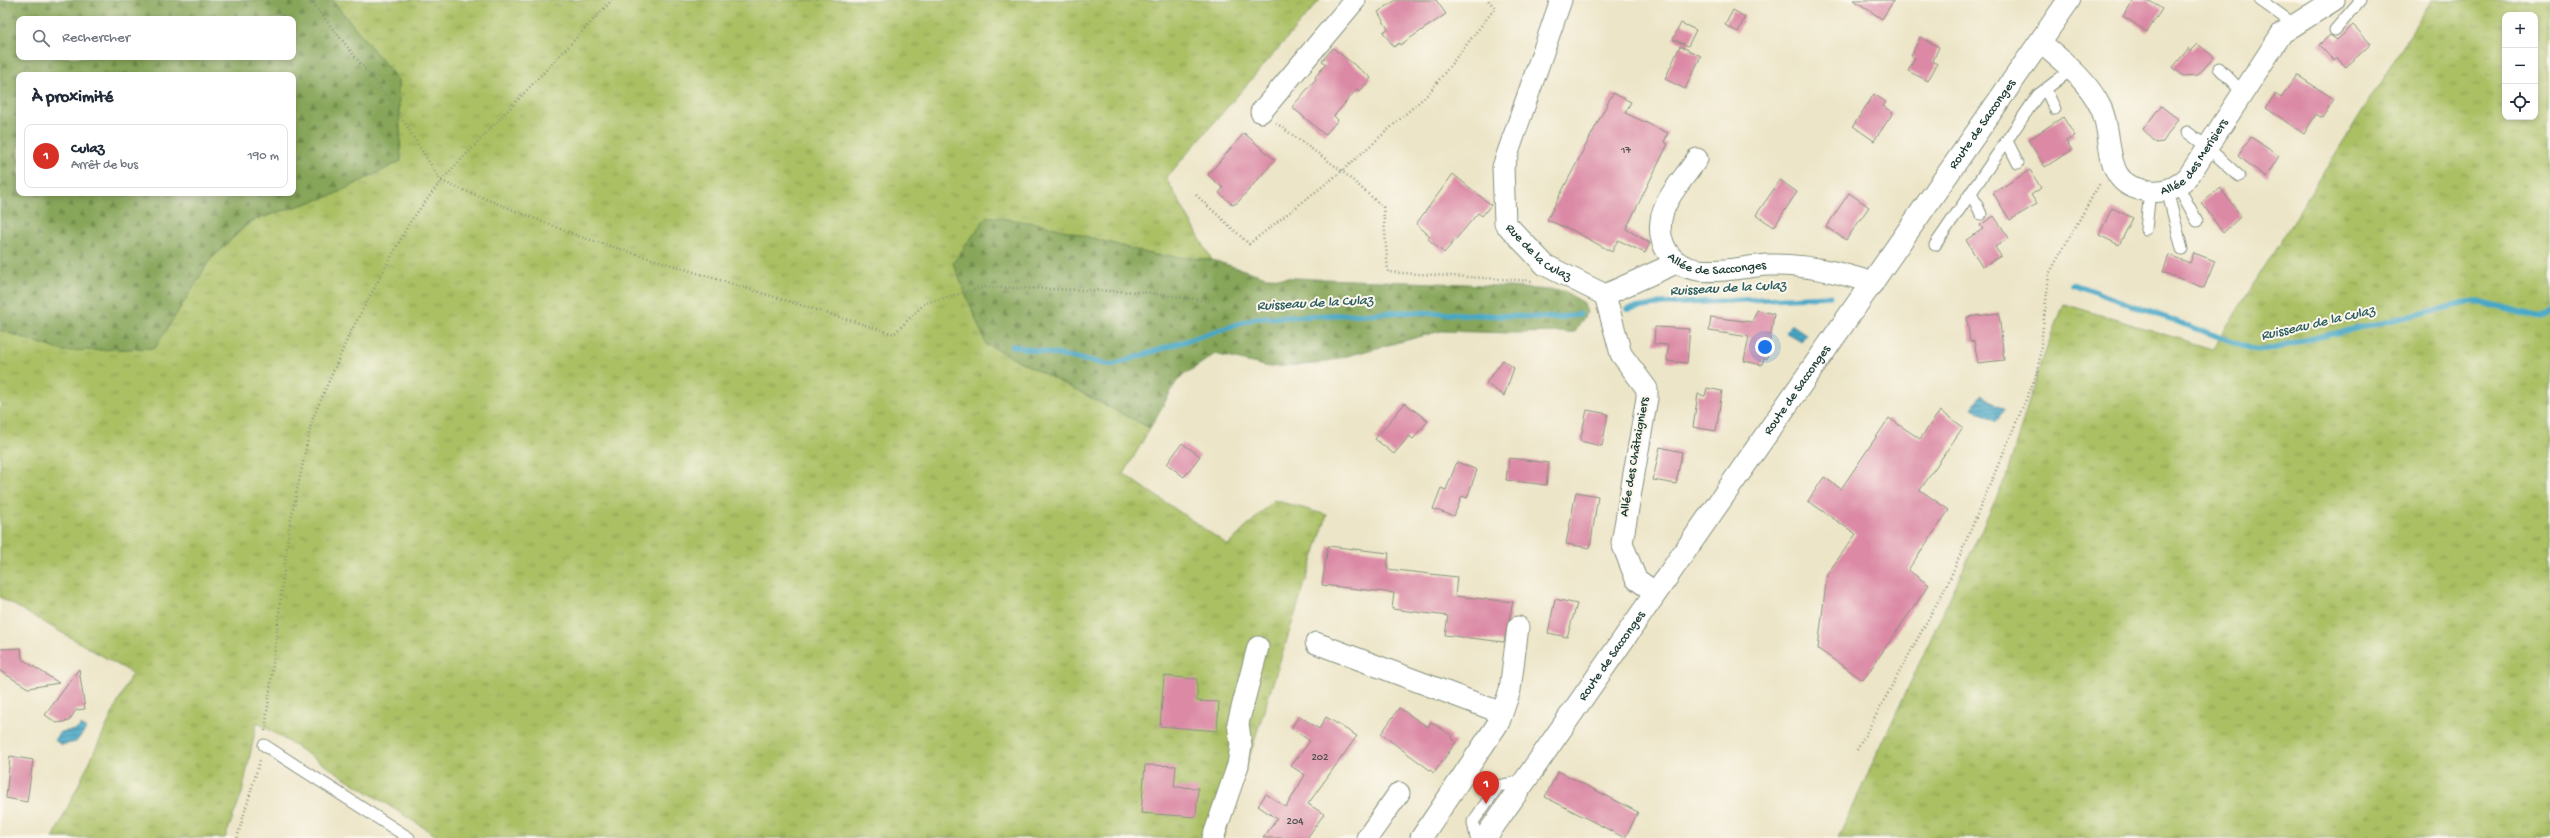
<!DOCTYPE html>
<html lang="fr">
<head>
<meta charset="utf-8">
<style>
  body { margin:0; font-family:"Gochi Hand",sans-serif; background:#f2f2f3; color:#1f2937 }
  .controls { position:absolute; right:12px; top:12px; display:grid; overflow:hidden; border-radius:8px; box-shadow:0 2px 6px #0003 }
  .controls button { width:36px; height:36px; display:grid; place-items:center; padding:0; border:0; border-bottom:1px solid #e0e1e3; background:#fff; color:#1f2937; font:20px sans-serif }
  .you { position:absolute; left:1765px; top:347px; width:14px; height:14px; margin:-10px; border:3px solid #fff; border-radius:50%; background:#1a73e8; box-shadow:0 0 0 6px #1a73e833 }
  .badge { display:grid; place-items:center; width:26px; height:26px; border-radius:50%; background:#d93025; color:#fff; font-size:13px; font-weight:700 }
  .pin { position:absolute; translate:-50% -33px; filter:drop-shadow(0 1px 2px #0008) }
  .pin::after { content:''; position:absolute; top:21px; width:14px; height:12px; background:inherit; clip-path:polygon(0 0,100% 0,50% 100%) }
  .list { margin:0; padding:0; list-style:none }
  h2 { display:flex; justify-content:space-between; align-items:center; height:52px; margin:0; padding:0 16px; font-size:17px }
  h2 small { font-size:13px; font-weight:400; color:#747a83 }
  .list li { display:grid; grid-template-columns:26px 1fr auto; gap:12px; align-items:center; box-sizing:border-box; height:64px; margin:0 8px 8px; padding:0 8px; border:1px solid #e0e1e3; border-radius:8px }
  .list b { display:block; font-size:15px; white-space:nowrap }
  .list p { margin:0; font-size:13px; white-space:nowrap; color:#747a83 }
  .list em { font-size:13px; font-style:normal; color:#747a83 }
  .icon { flex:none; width:22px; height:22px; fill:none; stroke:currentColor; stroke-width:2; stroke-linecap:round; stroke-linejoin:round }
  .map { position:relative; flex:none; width:2550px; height:838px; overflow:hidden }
  .search { position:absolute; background:#fff; box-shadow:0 2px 6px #0003; left:16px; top:16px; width:280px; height:44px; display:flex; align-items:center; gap:10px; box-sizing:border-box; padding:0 14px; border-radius:8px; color:#747a83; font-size:15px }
  .panel { position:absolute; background:#fff; box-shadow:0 2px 6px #0003; left:16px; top:72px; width:280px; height:124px; border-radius:8px }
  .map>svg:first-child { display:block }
  .grass { fill:url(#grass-tufts); stroke:#647e4c; fill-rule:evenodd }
  .forest { fill:url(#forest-firs); stroke:#537247; fill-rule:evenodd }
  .water { fill:url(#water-rules); stroke:#32727d }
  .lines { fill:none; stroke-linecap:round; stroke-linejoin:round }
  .stream { stroke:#46a7c6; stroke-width:5.5 }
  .building { fill:#db89a5 }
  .service-casing { stroke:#86917e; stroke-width:13 }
  .minor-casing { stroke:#86917e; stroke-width:23 }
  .tertiary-casing { stroke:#86917e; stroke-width:24 }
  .path { stroke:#86917e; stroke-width:2.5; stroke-dasharray:1 3; stroke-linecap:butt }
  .service { stroke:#fff; stroke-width:11 }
  .minor { stroke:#fff; stroke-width:21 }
  .tertiary { stroke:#fff; stroke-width:22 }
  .labels { text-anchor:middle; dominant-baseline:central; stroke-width:4; stroke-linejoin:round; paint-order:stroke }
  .number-label { font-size:11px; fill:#4e5050 }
  .street-label { font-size:13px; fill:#1f3d34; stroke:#fbf7ec }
  .water-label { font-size:14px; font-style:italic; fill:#2b5d60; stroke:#fbf7ec }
</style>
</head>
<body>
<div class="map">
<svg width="2550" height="838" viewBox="0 0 2550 838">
  <defs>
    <pattern id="grass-tufts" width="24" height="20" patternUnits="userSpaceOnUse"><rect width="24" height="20" fill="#aac064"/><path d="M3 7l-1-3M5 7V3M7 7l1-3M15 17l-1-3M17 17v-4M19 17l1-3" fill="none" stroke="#8a9d53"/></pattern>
    <pattern id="forest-firs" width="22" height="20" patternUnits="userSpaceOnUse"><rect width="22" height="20" fill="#87a65a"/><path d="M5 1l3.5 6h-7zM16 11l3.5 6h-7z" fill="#6e884b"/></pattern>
    <pattern id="water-rules" width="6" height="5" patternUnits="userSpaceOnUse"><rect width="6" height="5" fill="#46a7c6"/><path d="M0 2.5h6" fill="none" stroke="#3a89a2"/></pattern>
  </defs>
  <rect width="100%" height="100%" fill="#fbf7ec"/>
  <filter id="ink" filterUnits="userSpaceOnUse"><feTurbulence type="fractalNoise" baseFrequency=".025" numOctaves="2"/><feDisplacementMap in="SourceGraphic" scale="8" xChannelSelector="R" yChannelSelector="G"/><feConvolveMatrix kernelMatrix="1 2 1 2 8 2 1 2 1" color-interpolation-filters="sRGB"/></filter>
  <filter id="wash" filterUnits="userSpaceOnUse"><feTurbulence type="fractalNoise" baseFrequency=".012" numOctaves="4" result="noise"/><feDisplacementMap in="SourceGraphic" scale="16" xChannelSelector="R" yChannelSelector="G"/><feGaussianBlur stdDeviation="0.9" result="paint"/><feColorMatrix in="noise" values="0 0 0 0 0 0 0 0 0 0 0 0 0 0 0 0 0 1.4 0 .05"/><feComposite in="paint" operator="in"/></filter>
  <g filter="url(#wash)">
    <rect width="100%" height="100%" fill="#ece5c7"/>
    <g class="grass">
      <polygon points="332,0 1320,0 1166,178 1212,260 1154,255 1041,224 986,344 1150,428 1124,474 1228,545 1274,500 1327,515 1223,838 440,838 257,722 242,793 225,838 53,838 132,673 0,597 0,330 63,351 155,348 210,260 251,221 333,195 401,161 398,80"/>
      <path d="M2432 0H2550V838H1838L2006 477 2038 371 2064 304 2213 349ZM2505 15H2535V117H2505Z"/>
    </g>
    <g class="forest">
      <path d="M0 0H332L398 80 401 161 333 195 250 221 210 260 155 348 63 351 0 330ZM19 19H293V57H19ZM19 75H293V193H19Z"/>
      <polygon points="987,216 1041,224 1154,255 1212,260 1266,277 1466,284 1563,291 1583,302 1587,312 1575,332 1512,333 1441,331 1317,364 1269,367 1215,354 1178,379 1150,428 986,344 953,263"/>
    </g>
    <g class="water">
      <polygon points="1791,324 1806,334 1801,342 1785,332"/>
      <polygon points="1981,395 2004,409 1996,422 1972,408"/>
      <polygon points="81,725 86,729 76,742 62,745 54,740 60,732 76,730"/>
    </g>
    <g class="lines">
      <g class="stream">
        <polyline points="2073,284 2258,351 2475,301 2539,318 2550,311"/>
        <polyline points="1628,309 1662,304 1830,296"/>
        <polyline points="1012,346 1112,365 1256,318 1409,312 1557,318 1580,314"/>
      </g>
    </g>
    <g id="blocks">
      <g class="building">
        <polygon points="1396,0 1436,0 1446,14 1400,45 1399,43 1394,47 1383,32 1388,29 1378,12"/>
        <polygon points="1854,0 1894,0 1882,19"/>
        <polygon points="2134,0 2148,0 2162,9 2147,32 2123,16"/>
        <polygon points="1733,10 1745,17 1738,32 1725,25"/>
        <polygon points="1681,23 1696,30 1688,46 1673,39"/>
        <polygon points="2353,25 2371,44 2346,67 2337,58 2334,61 2319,45 2330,35 2337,40"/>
        <polygon points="1920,37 1939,47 1933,61 1937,64 1928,81 1908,71 1915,58 1911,56"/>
        <polygon points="2198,44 2214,57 2198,75 2183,76 2173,67 2189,48 2191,51"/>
        <polygon points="1680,46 1701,56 1685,89 1665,79"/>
        <polygon points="1333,48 1371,78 1360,91 1357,89 1334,116 1338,120 1325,135 1292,107 1316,79 1315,77 1326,64 1322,61"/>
        <polygon points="2297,75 2334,99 2322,118 2316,114 2304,134 2266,108 2275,94 2281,98"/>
        <polygon points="1613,93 1631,102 1625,113 1668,133 1664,142 1668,144 1626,229 1650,243 1645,253 1618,240 1612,252 1572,230 1547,220"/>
        <polygon points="1874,94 1886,102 1883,106 1893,113 1874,141 1853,126"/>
        <polygon points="2161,106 2178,119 2163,142 2156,143 2143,129"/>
        <polygon points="2063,117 2075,136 2066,141 2072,150 2045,167 2028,140"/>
        <polygon points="1244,133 1275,160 1238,202 1233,205 1219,193 1223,188 1208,175"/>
        <polygon points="2251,137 2279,156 2266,177 2238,156"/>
        <polygon points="2030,170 2041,188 2031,195 2037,204 2010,220 1993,193"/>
        <polygon points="1453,174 1491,205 1482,216 1478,213 1444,253 1428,239 1430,236 1416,224"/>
        <polygon points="1780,180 1797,192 1774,227 1756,215"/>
        <polygon points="2220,188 2241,216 2223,233 2202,203"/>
        <polygon points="1849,193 1869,207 1846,240 1826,227"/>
        <polygon points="2112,208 2133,218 2119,245 2099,235"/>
        <polygon points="1994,216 2009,238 1995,247 2001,256 1982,267 1966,240 1983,229 1980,225"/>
        <polygon points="2194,253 2215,261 2204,288 2163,272 2169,255 2190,263"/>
        <polygon points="1757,310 1774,314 1767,359 1764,358 1762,365 1744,361 1749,337 1709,331 1711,317 1752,322"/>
        <polygon points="1999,313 2004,360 1978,363 1974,341 1970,342 1967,317"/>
        <polygon points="1655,327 1690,329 1687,363 1667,361 1668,345 1654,344"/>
        <polygon points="1503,360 1514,368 1504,396 1486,383"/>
        <polygon points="1707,388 1722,391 1716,431 1693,427 1698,394 1705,396"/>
        <polygon points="1405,403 1428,421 1413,439 1409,436 1394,454 1375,439"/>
        <polygon points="1587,410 1608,414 1602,446 1580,441"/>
        <polygon points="1940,411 1963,427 1920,490 1949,510 1908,570 1929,585 1863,680 1818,649 1827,574 1856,534 1808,501 1824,477 1841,489 1889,418 1920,439"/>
        <polygon points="1182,443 1200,456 1184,477 1167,464"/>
        <polygon points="1660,447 1682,452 1676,484 1653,480"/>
        <polygon points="1509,458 1549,463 1546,485 1506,480"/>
        <polygon points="1457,462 1477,470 1467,498 1462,496 1454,516 1433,509 1441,488 1446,490"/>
        <polygon points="1576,492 1598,496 1590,548 1566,544"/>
        <polygon points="1328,546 1389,553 1387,569 1457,577 1455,596 1513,602 1504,642 1445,635 1448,616 1392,609 1394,593 1322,585"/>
        <polygon points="1555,599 1577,604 1567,637 1548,633"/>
        <polygon points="21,648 22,659 59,683 28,688 0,671 0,649"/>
        <polygon points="79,669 85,709 76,710 69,721 57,723 45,715"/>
        <polygon points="1164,676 1197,679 1197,701 1219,702 1217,731 1160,726"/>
        <polygon points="1399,708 1428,727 1431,722 1452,736 1451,739 1456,742 1434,773 1381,734"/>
        <polygon points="1299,716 1319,729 1326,717 1357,736 1308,804 1324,814 1307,838 1263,838 1277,819 1258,806 1266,794 1286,807 1305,775 1291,766 1310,741 1291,728"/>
        <polygon points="10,756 33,760 27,802 6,798"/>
        <polygon points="1145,765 1176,766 1174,787 1198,788 1196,817 1141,813"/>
        <polygon points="1558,771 1638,812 1625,838 1545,797"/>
      </g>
    </g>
  </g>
  <g filter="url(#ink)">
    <use href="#blocks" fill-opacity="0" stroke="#86917e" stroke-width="1"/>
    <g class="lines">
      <defs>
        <g id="service">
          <polyline points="2260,0 2295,25"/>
          <polyline points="2335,30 2360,1 2359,0"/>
          <polyline points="2219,68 2243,93"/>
          <polyline points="2046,90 2055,109"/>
          <polyline points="2187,132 2207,147 2239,176"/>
          <polyline points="2007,141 2018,163"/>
          <polyline points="2178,186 2197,221"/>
          <polyline points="2167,190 2182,249"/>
          <polyline points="1971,193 1981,214"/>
          <polyline points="2146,229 2150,191"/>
          <polyline points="1935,245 2038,95 2072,69"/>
          <polyline points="264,745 409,838"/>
          <polyline points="1476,838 1473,822 1498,786 1524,781"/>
        </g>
        <g id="minor">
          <path id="s1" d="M1561 0 1503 167 1505 223 1545 265 1605 295 1676 263"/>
          <path id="s2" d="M2041 43C2064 62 2088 81 2101 108 2116 140 2099 187 2150 191 2166 193 2177 187 2188 177L2282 33 2334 0"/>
          <polyline points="1261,112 1355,0"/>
          <path id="s3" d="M1697 159C1687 174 1673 189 1666 204 1652 234 1665 266 1699 270 1722 273 1746 266 1769 265 1804 264 1840 272 1873 283"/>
          <polyline points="1605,295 1621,354 1647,389 1647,398 1622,543 1636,579 1656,593"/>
          <polyline points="1316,643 1502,713"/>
          <polyline points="1213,838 1238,765 1241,745 1238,723 1258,647"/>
          <polyline points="1367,838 1399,793"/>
          <polyline points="1421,838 1499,722 1510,690 1518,627"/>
        </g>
        <g id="tertiary">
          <path id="s4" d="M1485 838 2069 0"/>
        </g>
      </defs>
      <use href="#service" class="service-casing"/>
      <use href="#minor" class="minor-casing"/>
      <use href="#tertiary" class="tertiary-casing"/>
      <g class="path">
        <polyline points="310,0 392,103 441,181 578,236 894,334 925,303 985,287 1142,292 1211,301"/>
        <polyline points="1276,123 1342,171 1383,207 1388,272 1533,281"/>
        <polyline points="1196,195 1249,244 1342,171 1428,94 1495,8 1488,0"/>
        <polyline points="265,731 289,529 312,420 349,335 410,222 441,181 612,0"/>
        <polyline points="1857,750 1949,581 2038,371 2049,274 2100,183"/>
        <polyline points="237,838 260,760"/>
      </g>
      <use href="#service" class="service"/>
      <use href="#minor" class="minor"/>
      <use href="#tertiary" class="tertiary"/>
    </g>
  </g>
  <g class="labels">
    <g class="number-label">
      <text x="1626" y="151">17</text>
      <text x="1320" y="758">202</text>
      <text x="1295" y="822">204</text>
    </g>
    <g class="street-label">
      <text stroke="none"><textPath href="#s4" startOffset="870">Route de Sacconges</textPath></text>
      <text stroke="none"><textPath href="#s2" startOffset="256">Allée des Merisiers</textPath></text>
      <text stroke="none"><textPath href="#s1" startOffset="278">Rue de la Culaz</textPath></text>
      <text stroke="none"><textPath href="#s3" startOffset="159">Allée de Sacconges</textPath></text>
      <text stroke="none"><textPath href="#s4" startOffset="546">Route de Sacconges</textPath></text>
      <text transform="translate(1635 457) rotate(-80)">Allée des Châtaigniers</text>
      <text stroke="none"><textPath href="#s4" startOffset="222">Route de Sacconges</textPath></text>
    </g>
    <g class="water-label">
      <text transform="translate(1728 289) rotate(-3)">Ruisseau de la Culaz</text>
      <text transform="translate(1315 304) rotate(-3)">Ruisseau de la Culaz</text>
      <text transform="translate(2318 324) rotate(-13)">Ruisseau de la Culaz</text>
    </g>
  </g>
</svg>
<div class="controls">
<button>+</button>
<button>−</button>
<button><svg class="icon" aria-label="locate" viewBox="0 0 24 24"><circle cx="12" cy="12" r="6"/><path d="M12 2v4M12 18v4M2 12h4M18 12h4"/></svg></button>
</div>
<div class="you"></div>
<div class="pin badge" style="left:1486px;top:804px">1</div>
<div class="search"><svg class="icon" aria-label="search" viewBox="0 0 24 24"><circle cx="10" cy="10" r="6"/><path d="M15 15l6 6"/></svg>Rechercher</div>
<section class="panel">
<h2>À proximité<small></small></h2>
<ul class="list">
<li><span class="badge">1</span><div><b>Culaz</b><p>Arrêt de bus</p></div><em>190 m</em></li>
</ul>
</section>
</div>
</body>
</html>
